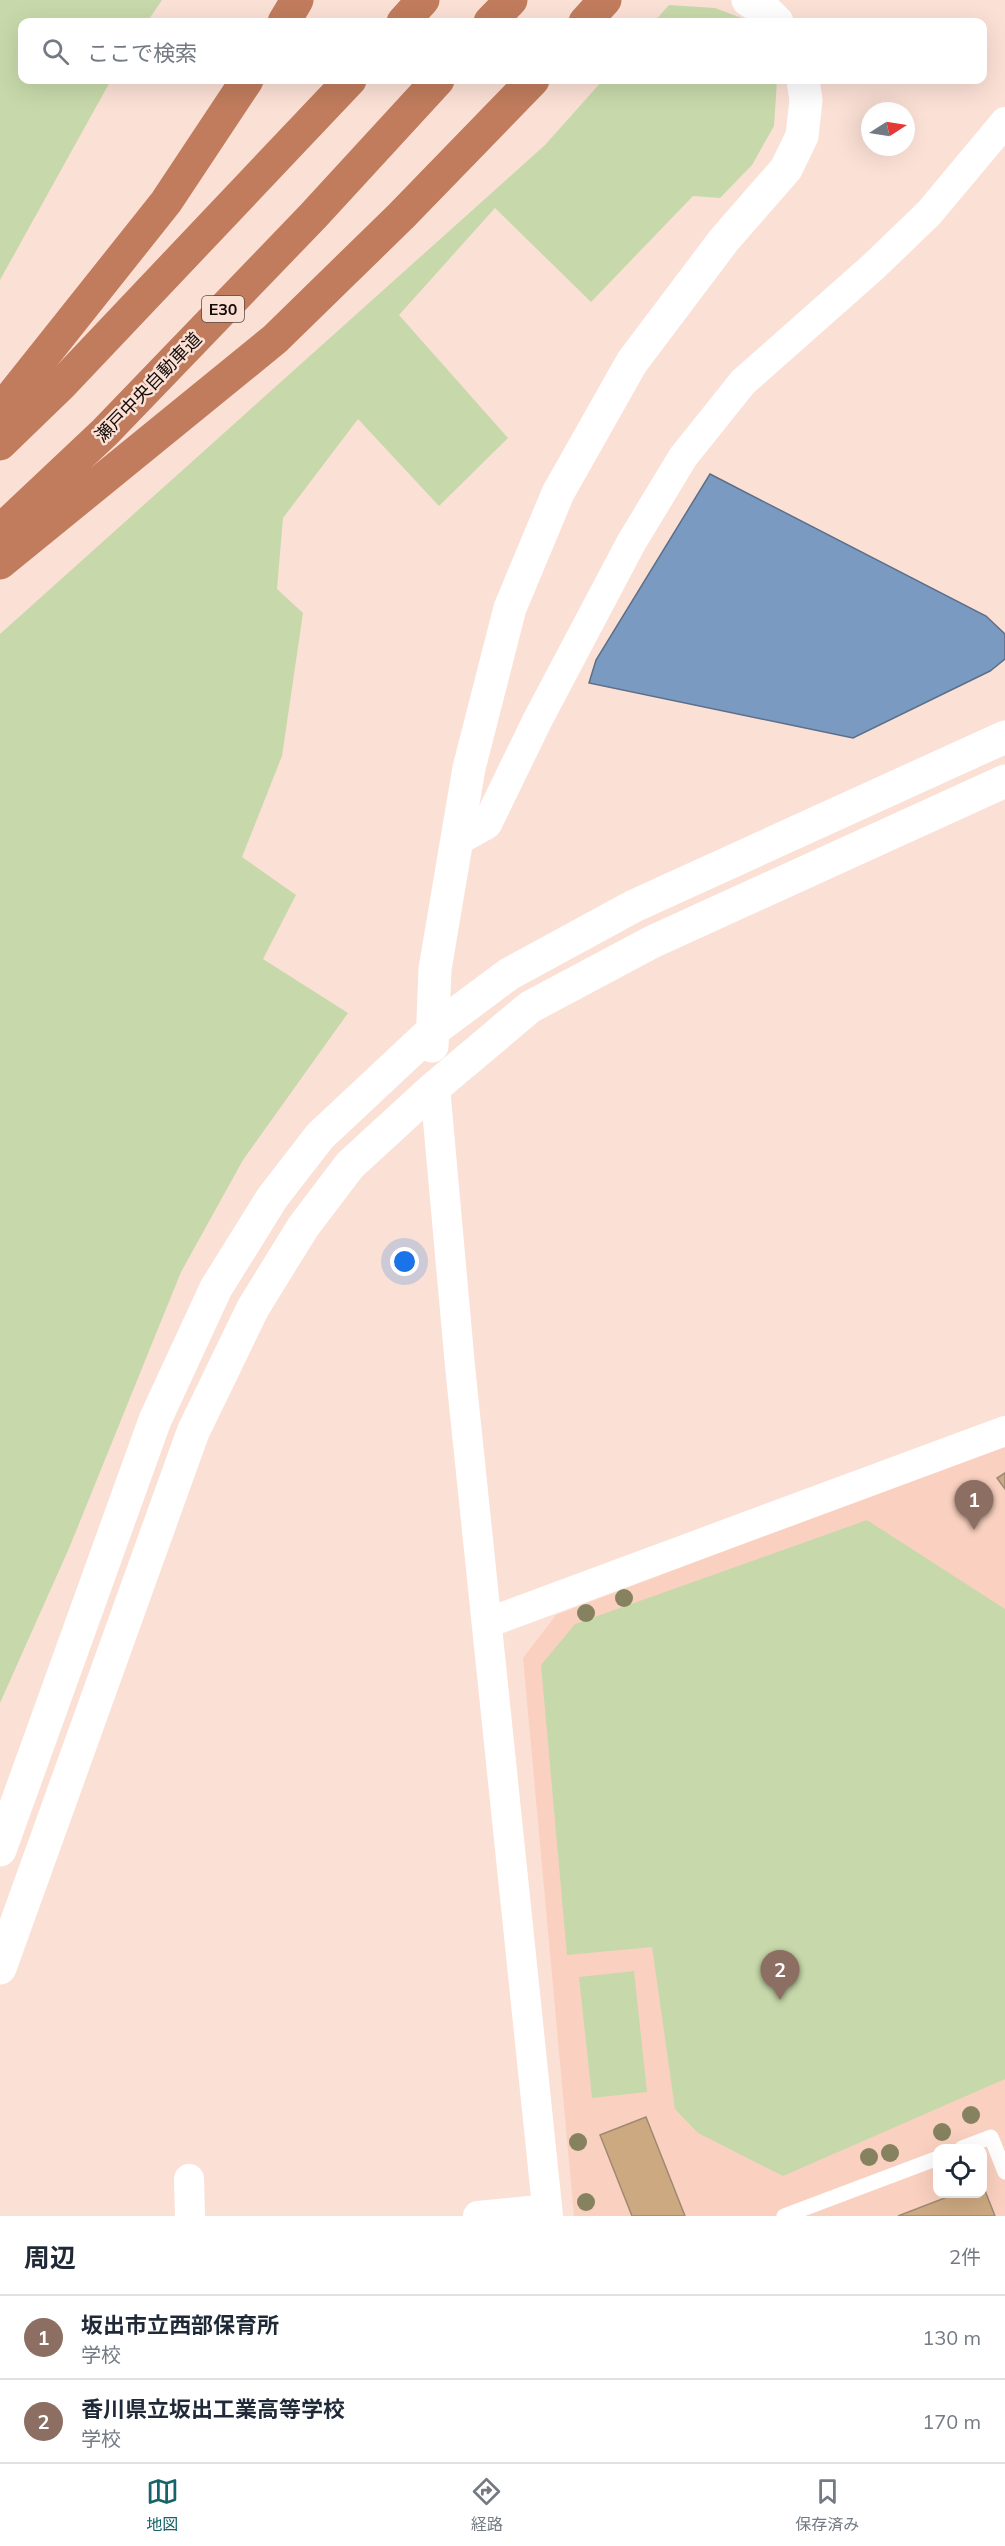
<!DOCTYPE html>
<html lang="ja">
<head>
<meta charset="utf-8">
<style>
  body { margin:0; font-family:Mulish,"Noto Sans JP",sans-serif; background:#f2f2f3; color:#1f2937 }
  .controls { position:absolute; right:18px; bottom:18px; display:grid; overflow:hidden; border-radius:12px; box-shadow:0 6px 24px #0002 }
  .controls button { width:54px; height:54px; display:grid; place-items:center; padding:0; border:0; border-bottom:2px solid #e0e1e3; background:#fff; color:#1f2937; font:30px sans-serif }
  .compass { position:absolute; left:861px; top:102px; width:54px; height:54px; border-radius:50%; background:#fff; box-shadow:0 6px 24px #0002; rotate:78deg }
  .you { position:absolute; left:405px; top:1262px; width:21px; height:21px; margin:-15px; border:4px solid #fff; border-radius:50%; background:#1a73e8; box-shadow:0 0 0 9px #1a73e833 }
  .badge { display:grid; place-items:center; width:39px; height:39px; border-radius:50%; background:#156469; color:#fff; font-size:20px; font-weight:700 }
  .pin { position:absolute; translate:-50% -50px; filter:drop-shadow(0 2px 3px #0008) }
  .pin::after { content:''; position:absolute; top:32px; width:21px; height:18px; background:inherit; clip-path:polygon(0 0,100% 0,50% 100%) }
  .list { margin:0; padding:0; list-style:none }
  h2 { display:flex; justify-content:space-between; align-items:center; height:78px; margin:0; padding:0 24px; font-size:26px }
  h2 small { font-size:20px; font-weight:400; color:#747a83 }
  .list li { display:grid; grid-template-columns:39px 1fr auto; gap:18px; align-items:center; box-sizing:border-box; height:84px; padding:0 24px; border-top:2px solid #e0e1e3 }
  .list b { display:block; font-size:22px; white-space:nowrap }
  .list p { margin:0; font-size:20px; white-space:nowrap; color:#747a83 }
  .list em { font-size:20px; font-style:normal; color:#747a83 }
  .icon { flex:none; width:33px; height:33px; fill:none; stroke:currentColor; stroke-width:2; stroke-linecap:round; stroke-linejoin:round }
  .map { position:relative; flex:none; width:1005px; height:2216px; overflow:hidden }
  .search { position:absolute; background:#fff; box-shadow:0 6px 24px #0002; left:18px; right:18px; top:18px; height:66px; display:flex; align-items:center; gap:15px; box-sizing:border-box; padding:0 21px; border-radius:12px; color:#747a83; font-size:22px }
  .sheet { height:246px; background:#fff }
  nav { display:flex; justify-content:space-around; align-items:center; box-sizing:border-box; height:84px; border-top:2px solid #e0e1e3; background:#fff; font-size:16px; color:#747a83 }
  nav a { display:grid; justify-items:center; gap:3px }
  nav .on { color:#156469 }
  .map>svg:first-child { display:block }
  .built { fill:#fad1c0; fill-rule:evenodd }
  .green { fill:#c7d9aa }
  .water { fill:#7b9ac1; stroke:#5c6f89; stroke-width:1.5 }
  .building { fill:#cda981; stroke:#9e8972; stroke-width:1.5 }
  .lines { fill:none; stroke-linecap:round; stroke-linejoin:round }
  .service { stroke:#fff; stroke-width:15 }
  .minor { stroke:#fff; stroke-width:30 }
  .tertiary { stroke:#fff; stroke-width:33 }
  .motorway { stroke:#c17c5d; stroke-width:33 }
  .tree { fill:#868260 }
  .labels { text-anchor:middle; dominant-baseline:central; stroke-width:5; stroke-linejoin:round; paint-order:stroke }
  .shield { fill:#fbe0d5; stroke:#5a4b45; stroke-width:1.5 }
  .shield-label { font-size:16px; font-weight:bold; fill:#150b07 }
  .street-label { font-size:18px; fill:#150b07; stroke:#fbe0d5 }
</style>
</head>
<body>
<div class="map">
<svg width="1005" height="2216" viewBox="0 0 1005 2216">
  <rect width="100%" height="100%" fill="#fbe0d5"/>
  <path class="built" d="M1005 1444V2216H574L523 1658 556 1615ZM938 2148H982V2194H938Z"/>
  <g class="green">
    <polygon points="0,0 162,0 147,22 22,22 22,80 111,80 0,280"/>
    <polygon points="669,5 715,8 752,22 654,22"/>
    <polygon points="603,80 777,80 774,126 752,165 720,198 693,196 591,302 495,208 399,315 508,438 439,506 358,419 283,518 277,589 303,613 282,756 242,857 296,895 263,959 348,1013 243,1160 181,1272 70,1546 0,1703 0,634 545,145"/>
    <polygon points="867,1520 1005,1609 1005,2079 783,2176 698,2133 675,2109 652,1947 567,1955 541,1665 575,1624"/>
    <polygon points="634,1971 647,2092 592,2098 579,1977"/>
  </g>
  <polygon class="water" points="710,474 986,616 1005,634 1005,659 990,671 853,738 589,683 596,660"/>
  <g class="building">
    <polygon points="1005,1473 1005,1489 997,1478"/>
    <polygon points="646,2117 685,2216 632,2216 600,2135"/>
    <polygon points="982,2183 995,2216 898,2216 955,2194 982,2194"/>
  </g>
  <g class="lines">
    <g class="service">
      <polyline points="962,2148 991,2137 1005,2172"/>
      <polyline points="784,2216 938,2158"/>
    </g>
    <g class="minor">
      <polyline points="458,840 487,824 537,721 631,543 683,457 743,382 873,267 929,213 1005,122"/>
      <polyline points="435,1087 460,1366 548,2216"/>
      <polyline points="487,1623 1005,1431"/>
      <polyline points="189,2179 190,2216"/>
      <polyline points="478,2216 547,2209"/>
    </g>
    <g class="tertiary">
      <polyline points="748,0 765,10 777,22"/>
      <polyline points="432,1046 435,969 469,768 510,608 558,493 632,362 724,240 786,169 802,136 806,100 803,80"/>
      <polyline points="0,1850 155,1420 216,1288 272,1198 320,1136 431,1032 509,974 634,906 1005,737"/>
      <polyline points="0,1968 193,1432 253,1308 303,1227 350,1165 435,1087 530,1007 652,942 1005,781"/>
    </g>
    <g class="motorway">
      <polyline points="284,22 297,0"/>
      <polyline points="403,22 423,0"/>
      <polyline points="490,22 511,0"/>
      <polyline points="585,22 605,0"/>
      <polyline points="0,407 11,397 166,202 247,80"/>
      <polyline points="0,444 61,385 350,80"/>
      <polyline points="0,531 105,432 313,216 438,80"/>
      <polyline points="0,563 275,339 401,216 533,80"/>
    </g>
  </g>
  <g class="tree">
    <circle cx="624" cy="1598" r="9"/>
    <circle cx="586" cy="1613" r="9"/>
    <circle cx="971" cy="2115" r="9"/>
    <circle cx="942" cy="2132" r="9"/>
    <circle cx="578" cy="2142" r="9"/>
    <circle cx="890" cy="2153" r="9"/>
    <circle cx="869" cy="2157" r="9"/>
    <circle cx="586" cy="2202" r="9"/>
  </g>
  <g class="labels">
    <rect class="shield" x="202" y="296" width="42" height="26" rx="4.5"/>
    <g class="shield-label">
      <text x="223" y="309">E30</text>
    </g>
    <g class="street-label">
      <text transform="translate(148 387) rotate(-46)">瀬戸中央自動車道</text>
    </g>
  </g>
</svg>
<div class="controls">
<button><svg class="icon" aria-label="locate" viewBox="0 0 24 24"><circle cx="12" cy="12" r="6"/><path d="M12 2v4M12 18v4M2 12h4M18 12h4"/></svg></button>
</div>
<svg class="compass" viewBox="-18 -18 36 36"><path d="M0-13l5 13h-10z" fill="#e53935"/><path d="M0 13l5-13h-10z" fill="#747a83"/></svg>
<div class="you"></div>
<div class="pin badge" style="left:974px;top:1530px;background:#8d6e63">1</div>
<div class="pin badge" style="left:780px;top:2000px;background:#8d6e63">2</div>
<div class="search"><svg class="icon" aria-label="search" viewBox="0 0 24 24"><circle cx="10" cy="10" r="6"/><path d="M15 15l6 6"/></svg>ここで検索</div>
</div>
<section class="sheet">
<h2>周辺<small>2件</small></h2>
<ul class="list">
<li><span class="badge" style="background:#8d6e63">1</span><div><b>坂出市立西部保育所</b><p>学校</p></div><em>130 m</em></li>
<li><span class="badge" style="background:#8d6e63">2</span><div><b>香川県立坂出工業高等学校</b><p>学校</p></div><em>170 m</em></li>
</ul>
</section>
<nav>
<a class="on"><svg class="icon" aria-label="map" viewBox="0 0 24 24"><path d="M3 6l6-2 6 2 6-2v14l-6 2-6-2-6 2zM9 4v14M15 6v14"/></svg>地図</a>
<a><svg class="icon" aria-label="directions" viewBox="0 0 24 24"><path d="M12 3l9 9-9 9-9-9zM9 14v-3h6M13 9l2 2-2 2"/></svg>経路</a>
<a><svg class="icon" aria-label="saved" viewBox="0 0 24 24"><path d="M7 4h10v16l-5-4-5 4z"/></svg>保存済み</a>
</nav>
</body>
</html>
